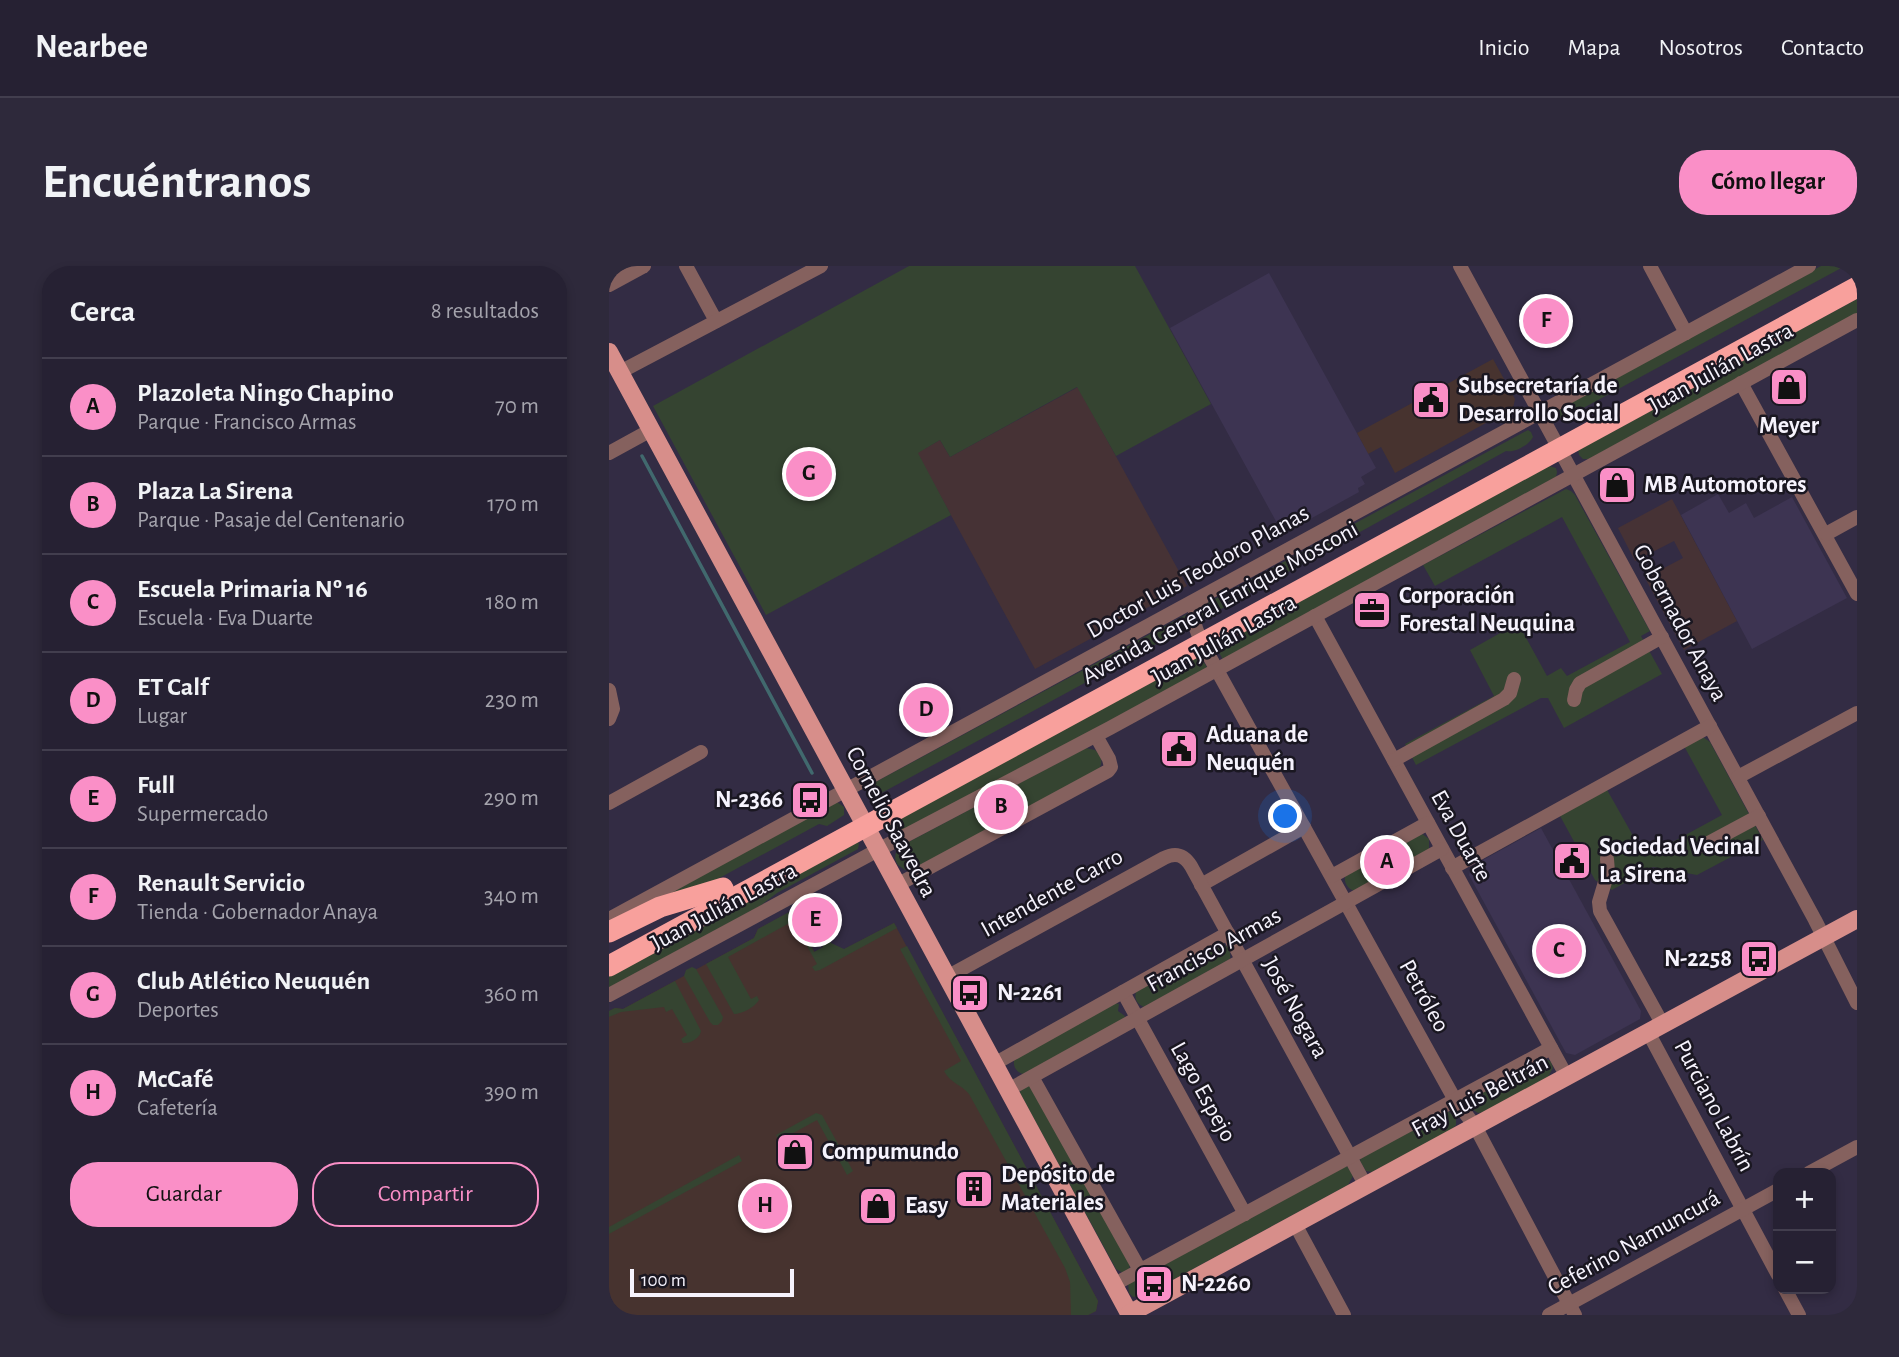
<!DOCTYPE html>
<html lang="es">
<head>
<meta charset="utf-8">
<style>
  body { margin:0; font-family:"Alegreya Sans",sans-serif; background:#2e293b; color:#f1f3f6 }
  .controls { position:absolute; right:21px; bottom:21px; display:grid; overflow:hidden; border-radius:14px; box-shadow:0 4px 10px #0003 }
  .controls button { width:63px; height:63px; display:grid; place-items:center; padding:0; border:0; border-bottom:2px solid #423e4e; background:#262133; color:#f1f3f6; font:35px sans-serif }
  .scale { position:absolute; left:21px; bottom:18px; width:164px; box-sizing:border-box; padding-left:7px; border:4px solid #f6f3fd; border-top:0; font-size:19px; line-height:24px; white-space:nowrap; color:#f6f3fd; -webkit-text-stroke:5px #1a1721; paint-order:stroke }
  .you { position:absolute; left:677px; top:551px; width:24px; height:24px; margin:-18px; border:5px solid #fff; border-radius:50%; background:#1a73e8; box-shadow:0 0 0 10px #1a73e833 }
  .badge { display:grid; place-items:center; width:46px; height:46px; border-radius:50%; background:#fa8fc7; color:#111; font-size:23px; font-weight:700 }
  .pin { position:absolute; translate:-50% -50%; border:4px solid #fff; box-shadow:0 2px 7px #0006 }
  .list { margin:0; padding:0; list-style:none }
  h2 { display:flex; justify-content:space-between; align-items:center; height:91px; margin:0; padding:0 28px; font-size:30px }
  h2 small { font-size:23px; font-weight:400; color:#a4a3ac }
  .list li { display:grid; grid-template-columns:46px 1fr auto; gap:21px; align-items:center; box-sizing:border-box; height:98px; padding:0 28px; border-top:2px solid #423e4e }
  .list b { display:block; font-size:26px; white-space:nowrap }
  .list p { margin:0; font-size:23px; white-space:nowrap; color:#a4a3ac }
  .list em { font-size:23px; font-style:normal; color:#a4a3ac }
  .actions { display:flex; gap:14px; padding:21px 28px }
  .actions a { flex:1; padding:16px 0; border:2px solid #fa8fc7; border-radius:28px; text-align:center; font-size:24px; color:#fa8fc7 }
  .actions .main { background:#fa8fc7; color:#111 }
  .map { position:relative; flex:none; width:1248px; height:1049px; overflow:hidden; border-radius:28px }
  header { display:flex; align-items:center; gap:42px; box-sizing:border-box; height:98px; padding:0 35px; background:#262133; border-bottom:2px solid #423e4e }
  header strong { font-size:33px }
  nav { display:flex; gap:38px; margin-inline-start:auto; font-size:24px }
  .intro { display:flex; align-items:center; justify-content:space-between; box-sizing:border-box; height:168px; padding:0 42px }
  h1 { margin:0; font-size:49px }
  .button { padding:18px 32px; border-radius:28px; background:#fa8fc7; color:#111; font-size:24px; font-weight:700 }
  main { display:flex; gap:42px; padding:0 42px }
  aside { flex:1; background:#262133; border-radius:28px; box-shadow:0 4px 10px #0003 }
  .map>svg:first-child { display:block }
  .commercial { fill:#47332f }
  .industrial { fill:#463235 }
  .built { fill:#3d3452 }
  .green { fill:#354431 }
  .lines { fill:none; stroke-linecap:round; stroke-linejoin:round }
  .stream { stroke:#41696e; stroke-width:3.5 }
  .minor { stroke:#85615e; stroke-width:14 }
  .major { stroke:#d78e8a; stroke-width:18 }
  .highway { stroke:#f8a09c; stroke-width:21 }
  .labels { text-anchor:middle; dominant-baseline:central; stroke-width:5; stroke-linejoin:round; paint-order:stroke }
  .street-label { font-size:24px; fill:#f6f3fd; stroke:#1a1721 }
  .poi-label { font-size:24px; font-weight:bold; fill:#f6f3fd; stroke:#1a1721; text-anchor:start }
</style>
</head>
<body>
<header>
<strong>Nearbee</strong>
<nav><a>Inicio</a><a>Mapa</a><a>Nosotros</a><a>Contacto</a></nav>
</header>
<div class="intro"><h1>Encuéntranos</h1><a class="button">Cómo llegar</a></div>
<main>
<aside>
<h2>Cerca<small>8 resultados</small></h2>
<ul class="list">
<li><span class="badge">A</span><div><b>Plazoleta Ningo Chapino</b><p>Parque · Francisco Armas</p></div><em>70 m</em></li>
<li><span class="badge">B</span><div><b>Plaza La Sirena</b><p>Parque · Pasaje del Centenario</p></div><em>170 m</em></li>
<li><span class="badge">C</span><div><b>Escuela Primaria Nº 16</b><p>Escuela · Eva Duarte</p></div><em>180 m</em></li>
<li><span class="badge">D</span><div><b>ET Calf</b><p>Lugar</p></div><em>230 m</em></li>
<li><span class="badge">E</span><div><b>Full</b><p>Supermercado</p></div><em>290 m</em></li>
<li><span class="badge">F</span><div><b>Renault Servicio</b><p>Tienda · Gobernador Anaya</p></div><em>340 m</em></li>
<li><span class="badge">G</span><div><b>Club Atlético Neuquén</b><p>Deportes</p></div><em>360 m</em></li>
<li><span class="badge">H</span><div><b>McCafé</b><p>Cafetería</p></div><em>390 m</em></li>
</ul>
<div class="actions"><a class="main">Guardar</a><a>Compartir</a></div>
</aside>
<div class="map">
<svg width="1248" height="1049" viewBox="0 0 1248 1049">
  <rect width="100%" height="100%" fill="#332c44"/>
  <g class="commercial">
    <polygon points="884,93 906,133 904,142 786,207 772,181 759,188 748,167"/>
    <polygon points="183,645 211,696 285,657 489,1035 487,1045 479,1049 0,1049 0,745 6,742 14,743 97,698 145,672 149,663"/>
  </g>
  <g class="industrial">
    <polygon points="469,121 578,320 426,403 308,187 331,174 341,191"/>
    <polygon points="1063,233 1128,355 1075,384 1036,312 1074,292 1065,275 1026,295 1009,262"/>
  </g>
  <g class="built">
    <polygon points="660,7 767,202 752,211 756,218 749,222 750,226 674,268 561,62"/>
    <polygon points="1109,228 1120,247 1137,237 1145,252 1183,231 1238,332 1143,383 1072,249"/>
    <polygon points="932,562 1032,745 1031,753 966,789 957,787 860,609 863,600"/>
  </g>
  <g class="green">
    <polygon points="300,0 526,0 602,138 507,190 468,121 341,191 331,174 309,187 342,249 157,349 44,140"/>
    <polygon points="1212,0 1236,0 956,152 948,151 947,147 950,142"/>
    <polygon points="1248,33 1248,47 980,193 974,193 970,189 969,183 992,166 1001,167"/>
    <path d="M919 164 922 166 924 171C920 179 906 187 897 185L596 352H590L591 341Z"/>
    <polygon points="940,200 947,202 948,206 947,211 614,394 607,381"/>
    <polygon points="957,223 962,225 966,229 1041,365 1032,370 1053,408 955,462 939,432 932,432 807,499 796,478 885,430 861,384 909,357 938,410 952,402 958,410 1021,376 953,251 826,320 814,299"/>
    <polygon points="580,347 580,359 577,362 267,530 262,531 259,528 258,523 261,519"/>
    <polygon points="591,390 599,403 286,569 279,565 278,559"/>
    <polygon points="1094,471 1101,476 1154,574 1088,609 1044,601 1003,624 986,614 950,548 997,522 1036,591 1113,549 1075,480"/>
    <path d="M477 482 486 484C493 489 494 496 490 503L305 603 296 604 289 599C284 592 286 585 292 580Z"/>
    <polygon points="228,536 235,541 235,549 218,560 210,558 92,622 0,659"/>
    <path d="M812 567 820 573V583L745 625C738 622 735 617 736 610Z"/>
    <polygon points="249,576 250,578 249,583 168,627 151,640 0,722 0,709"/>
    <path d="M193 639 210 645 198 652 201 657 193 662 205 686 214 681 210 673 218 669 222 677 235 683 285 657 288 662 211 704 206 705 203 701 208 698 184 655 119 691 142 733 148 730 150 734C146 741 133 748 125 748L97 698 145 672 149 663Z"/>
    <path d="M612 678C620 680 622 685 621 693L535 741C528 738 525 733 527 726Z"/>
    <path d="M298 680 489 1035 487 1045 479 1049H462L461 1016 456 1002 360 828C352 818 342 818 335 805L352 795 291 683Z"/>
    <polygon points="83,701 87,703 114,751 113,755 109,759 104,759 101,756 75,710 77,704"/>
    <path d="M66 715 92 765C91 772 81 778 74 777L72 773 78 769 63 743 57 746 55 741 12 746 0 751V745L6 742 14 743Z"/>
    <path d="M506 737 510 738 509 745 516 750 515 753 414 808C407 806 404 801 405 793Z"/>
    <polygon points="936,792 942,796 944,802 939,811 875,846 869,847 861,842 861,833"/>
    <polygon points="420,818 521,999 520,1003 514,1007 507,1003 411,827 412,822"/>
    <polygon points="839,845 847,852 847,859 842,864 763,906 757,905 751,895 752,892"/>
    <polygon points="207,847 213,849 244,905 238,909 208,854 170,875 167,869"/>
    <polygon points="130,889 133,895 0,968 0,961"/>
    <polygon points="736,900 739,901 744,910 739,919 534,1030 524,1031 520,1027 519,1017"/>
  </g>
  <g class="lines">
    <polyline class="stream" points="33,190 203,507"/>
    <g class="minor">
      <polyline points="77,0 107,55"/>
      <polyline points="851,0 1206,654 1248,737"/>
      <polyline points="1041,0 1077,67"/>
      <polyline points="0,19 35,0"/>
      <polyline points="11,106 212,0"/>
      <polyline points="1132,117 1248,328"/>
      <polyline points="0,187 42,164"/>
      <polyline points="1217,268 1248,251"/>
      <path d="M594 331C581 349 584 358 593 377L846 834 866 860 966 1049"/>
      <polyline points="706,350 958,811"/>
      <polyline points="0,424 4,443 0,453"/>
      <polyline points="965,434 967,424 971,417 1053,371"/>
      <polyline points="785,494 895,433 901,427 905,413"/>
      <polyline points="1129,511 1248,447"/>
      <polyline points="0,537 92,486"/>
      <polyline points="1094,580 1150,550"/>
      <polyline points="998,593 999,606 990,636 991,645 1054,759"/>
      <polyline points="843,602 1101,460"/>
      <polyline points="723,610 819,557"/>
      <polyline points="288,619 499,505 502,501 500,493 487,470"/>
      <polyline points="592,619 695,561"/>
      <polyline points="0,653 1200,0"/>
      <path d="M338 711 555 592C567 586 575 589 582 600L757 920"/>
      <polyline points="514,726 636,948"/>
      <polyline points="0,729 269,584 501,462 1248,54"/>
      <polyline points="1039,766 1169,1009"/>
      <polyline points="385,798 619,667"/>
      <polyline points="423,811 531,1004"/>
      <polyline points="399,824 833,583"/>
      <polyline points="1200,907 1248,881"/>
      <polyline points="686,958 735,1049"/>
      <polyline points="504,1019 942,782"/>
      <polyline points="1176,1023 1190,1049"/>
      <polyline points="940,1049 1169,924"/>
    </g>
    <g class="major">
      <polyline points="0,86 521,1049"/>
      <polyline points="520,1048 1248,653"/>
    </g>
    <g class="highway">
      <polyline points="0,666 51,641 114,622"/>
      <polyline points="0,700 1248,21"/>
    </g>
  </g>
  <defs>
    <symbol id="shop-square" viewBox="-11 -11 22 22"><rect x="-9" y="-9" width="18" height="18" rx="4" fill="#fa8fc7" stroke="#1a1721"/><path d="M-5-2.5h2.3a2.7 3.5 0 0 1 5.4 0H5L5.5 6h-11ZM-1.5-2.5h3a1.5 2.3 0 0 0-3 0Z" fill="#111"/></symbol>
    <symbol id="civic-square" viewBox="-11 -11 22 22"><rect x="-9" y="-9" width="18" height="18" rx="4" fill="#fa8fc7" stroke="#1a1721"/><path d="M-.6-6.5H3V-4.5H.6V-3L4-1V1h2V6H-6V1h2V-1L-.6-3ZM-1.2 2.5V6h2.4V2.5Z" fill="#111"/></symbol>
    <symbol id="office-square" viewBox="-11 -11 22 22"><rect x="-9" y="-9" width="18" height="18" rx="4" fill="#fa8fc7" stroke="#1a1721"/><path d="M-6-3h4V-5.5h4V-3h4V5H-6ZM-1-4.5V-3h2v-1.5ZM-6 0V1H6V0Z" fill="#111"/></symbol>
    <symbol id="bus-square" viewBox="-11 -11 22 22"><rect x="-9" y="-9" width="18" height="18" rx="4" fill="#fa8fc7" stroke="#1a1721"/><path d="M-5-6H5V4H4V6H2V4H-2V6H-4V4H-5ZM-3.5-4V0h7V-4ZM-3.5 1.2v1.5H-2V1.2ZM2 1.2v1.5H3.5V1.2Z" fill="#111"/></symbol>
    <symbol id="building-square" viewBox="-11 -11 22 22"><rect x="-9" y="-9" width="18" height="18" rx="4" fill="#fa8fc7" stroke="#1a1721"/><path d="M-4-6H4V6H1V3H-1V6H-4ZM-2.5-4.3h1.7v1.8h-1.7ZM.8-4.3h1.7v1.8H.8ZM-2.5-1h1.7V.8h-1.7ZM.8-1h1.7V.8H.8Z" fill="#111"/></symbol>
  </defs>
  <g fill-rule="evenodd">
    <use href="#shop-square" x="1158" y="99" width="44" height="44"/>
    <use href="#civic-square" x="800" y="112" width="44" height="44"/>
    <use href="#shop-square" x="986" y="197" width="44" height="44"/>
    <use href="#office-square" x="741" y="322" width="44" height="44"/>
    <use href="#civic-square" x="548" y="461" width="44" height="44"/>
    <use href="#bus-square" x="179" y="512" width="44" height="44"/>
    <use href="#civic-square" x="941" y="573" width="44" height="44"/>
    <use href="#bus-square" x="1128" y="671" width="44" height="44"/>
    <use href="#bus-square" x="339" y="705" width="44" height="44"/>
    <use href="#shop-square" x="164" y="864" width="44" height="44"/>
    <use href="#building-square" x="343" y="901" width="44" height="44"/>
    <use href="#shop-square" x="247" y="918" width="44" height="44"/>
    <use href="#bus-square" x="523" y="996" width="44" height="44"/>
  </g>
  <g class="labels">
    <g class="street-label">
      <text transform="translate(1112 102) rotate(-29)">Juan Julián Lastra</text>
      <text transform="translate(589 306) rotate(-29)">Doctor Luis Teodoro Planas</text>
      <text transform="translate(611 337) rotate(-29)">Avenida General Enrique Mosconi</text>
      <text transform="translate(1071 357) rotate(62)">Gobernador Anaya</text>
      <text transform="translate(615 374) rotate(-29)">Juan Julián Lastra</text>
      <text transform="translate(282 556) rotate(62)">Cornelio Saavedra</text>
      <text transform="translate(852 570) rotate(61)">Eva Duarte</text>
      <text transform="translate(443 627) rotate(-29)">Intendente Carro</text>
      <text transform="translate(115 641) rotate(-28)">Juan Julián Lastra</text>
      <text transform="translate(605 684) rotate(-29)">Francisco Armas</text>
      <text transform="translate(815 730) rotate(61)">Petróleo</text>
      <text transform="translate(686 742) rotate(61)">José Nogara</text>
      <text transform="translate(594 826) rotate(61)">Lago Espejo</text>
      <text transform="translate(871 830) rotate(-28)">Fray Luis Beltrán</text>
      <text transform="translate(1105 840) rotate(62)">Purciano Labrín</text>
      <text transform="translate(1025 977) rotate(-29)">Ceferino Namuncurá</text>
    </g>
    <g class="poi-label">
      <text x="849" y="120">Subsecretaría de<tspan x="849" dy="28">Desarrollo Social</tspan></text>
      <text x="1180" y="160" text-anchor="middle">Meyer</text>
      <text x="1035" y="219">MB Automotores</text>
      <text x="790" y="330">Corporación<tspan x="790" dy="28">Forestal Neuquina</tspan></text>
      <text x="597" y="469">Aduana de<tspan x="597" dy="28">Neuquén</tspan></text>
      <text x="174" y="534" text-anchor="end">N-2366</text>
      <text x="990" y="581">Sociedad Vecinal<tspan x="990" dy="28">La Sirena</tspan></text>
      <text x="1123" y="693" text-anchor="end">N-2258</text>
      <text x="388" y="727">N-2261</text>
      <text x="213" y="886">Compumundo</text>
      <text x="392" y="909">Depósito de<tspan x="392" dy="28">Materiales</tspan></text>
      <text x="296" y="940">Easy</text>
      <text x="572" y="1018">N-2260</text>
    </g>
  </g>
</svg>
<div class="controls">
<button>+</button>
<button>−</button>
</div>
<div class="scale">100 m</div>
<div class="you"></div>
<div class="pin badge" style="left:778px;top:596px">A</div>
<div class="pin badge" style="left:392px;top:541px">B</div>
<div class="pin badge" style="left:950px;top:685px">C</div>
<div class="pin badge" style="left:317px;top:444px">D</div>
<div class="pin badge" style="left:206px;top:654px">E</div>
<div class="pin badge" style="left:937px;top:55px">F</div>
<div class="pin badge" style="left:200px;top:208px">G</div>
<div class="pin badge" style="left:156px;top:940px">H</div>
</div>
</main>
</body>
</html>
